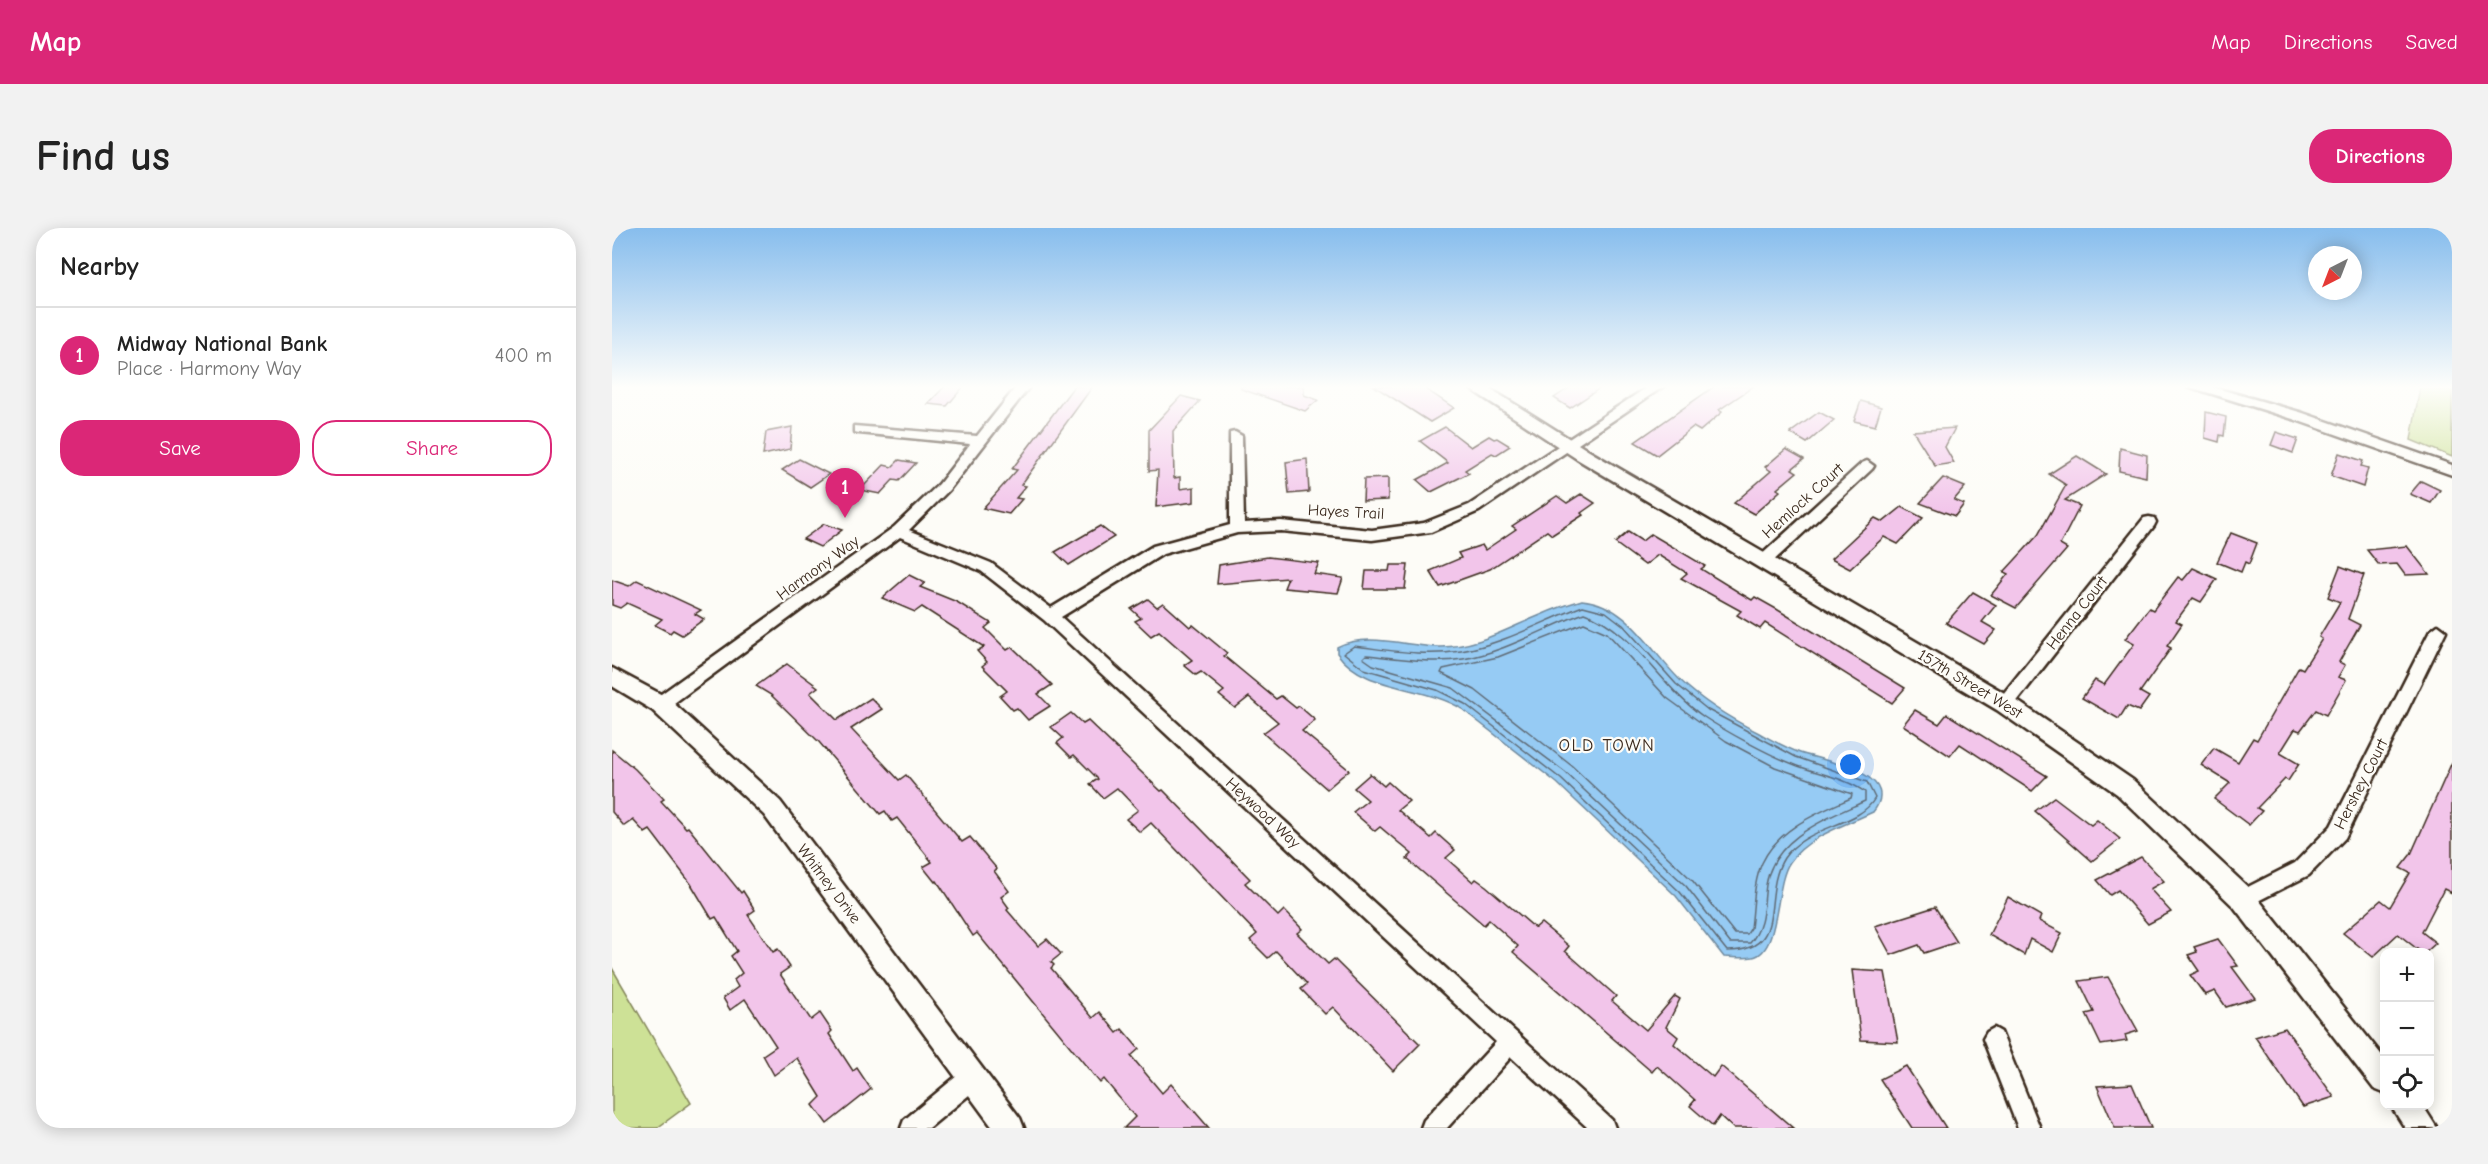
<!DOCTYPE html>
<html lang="en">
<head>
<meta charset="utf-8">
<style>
  body { margin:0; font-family:"Comic Neue",sans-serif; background:#f2f2f2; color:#222 }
  .controls { position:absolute; right:18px; bottom:18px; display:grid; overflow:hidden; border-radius:12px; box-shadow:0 3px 15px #0003 }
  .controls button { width:54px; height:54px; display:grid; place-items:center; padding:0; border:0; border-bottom:2px solid #e0e0e0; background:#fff; color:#222; font:30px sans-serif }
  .compass { position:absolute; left:1696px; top:18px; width:54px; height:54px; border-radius:50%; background:#fff; box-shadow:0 3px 15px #0003; rotate:222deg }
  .you { position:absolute; left:1239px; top:537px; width:21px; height:21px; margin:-15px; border:4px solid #fff; border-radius:50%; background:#1a73e8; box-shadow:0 0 0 9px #1a73e833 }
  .badge { display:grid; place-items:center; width:39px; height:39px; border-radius:50%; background:#db2777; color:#fff; font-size:20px; font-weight:700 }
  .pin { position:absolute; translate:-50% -50px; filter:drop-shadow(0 2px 3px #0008) }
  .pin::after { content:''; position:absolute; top:32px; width:21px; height:18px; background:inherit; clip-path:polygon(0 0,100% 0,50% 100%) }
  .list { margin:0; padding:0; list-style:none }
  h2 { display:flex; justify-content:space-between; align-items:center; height:78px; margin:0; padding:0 24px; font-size:26px }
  h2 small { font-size:20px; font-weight:400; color:#767676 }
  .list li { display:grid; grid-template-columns:39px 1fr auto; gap:18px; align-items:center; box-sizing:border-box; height:96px; padding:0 24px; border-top:2px solid #e0e0e0 }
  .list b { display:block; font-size:22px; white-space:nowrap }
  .list p { margin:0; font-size:20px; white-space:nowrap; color:#767676 }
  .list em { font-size:20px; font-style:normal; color:#767676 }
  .actions { display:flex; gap:12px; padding:18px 24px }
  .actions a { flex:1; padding:14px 0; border:2px solid #db2777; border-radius:24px; text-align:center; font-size:21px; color:#db2777 }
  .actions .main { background:#db2777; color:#fff }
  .icon { flex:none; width:33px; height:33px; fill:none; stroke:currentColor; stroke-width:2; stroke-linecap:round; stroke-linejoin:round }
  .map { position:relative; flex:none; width:1840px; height:900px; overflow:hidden; border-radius:24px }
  header { display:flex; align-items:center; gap:36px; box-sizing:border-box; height:84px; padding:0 30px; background:#db2777; color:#fff }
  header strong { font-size:28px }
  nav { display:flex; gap:33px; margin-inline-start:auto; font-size:21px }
  .intro { display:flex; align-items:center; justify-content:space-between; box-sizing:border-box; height:144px; padding:0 36px }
  h1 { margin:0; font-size:42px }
  .button { padding:15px 27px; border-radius:24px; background:#db2777; color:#fff; font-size:21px; font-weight:700 }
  main { display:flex; gap:36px; padding:0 36px }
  aside { flex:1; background:#fff; border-radius:24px; box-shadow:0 3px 15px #0003 }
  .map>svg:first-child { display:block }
  .green { fill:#cde196; stroke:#84865a; stroke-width:1.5 }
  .water { fill:#96cbf4; stroke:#728b9e; stroke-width:1.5 }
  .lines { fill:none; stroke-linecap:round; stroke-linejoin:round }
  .shore { stroke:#5f6a74; stroke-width:1.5 }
  .building { fill:#f2c5ea; stroke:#3b2a1e; stroke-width:1.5 }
  .minor-casing { stroke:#3b2a1e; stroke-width:5 }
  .tertiary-casing { stroke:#3b2a1e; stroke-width:5 }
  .minor { fill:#fdfcf7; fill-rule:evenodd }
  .tertiary { fill:#fdfcf7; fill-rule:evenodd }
  .labels { text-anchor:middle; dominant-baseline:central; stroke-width:4.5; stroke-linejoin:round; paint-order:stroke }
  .street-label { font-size:16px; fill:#3b2a1e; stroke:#fdfcf7 }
  .neighbourhood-label { font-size:18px; letter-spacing:1.5px; fill:#3b2a1e; stroke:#fdfcf7 }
</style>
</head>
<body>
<header>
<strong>Map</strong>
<nav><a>Map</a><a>Directions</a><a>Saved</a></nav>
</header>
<div class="intro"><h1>Find us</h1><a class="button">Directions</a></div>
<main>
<aside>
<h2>Nearby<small></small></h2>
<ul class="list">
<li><span class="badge">1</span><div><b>Midway National Bank</b><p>Place · Harmony Way</p></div><em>400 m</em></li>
</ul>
<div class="actions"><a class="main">Save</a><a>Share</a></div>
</aside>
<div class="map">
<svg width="1840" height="900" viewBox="0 0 1840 900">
  <rect width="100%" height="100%" fill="#fdfcf7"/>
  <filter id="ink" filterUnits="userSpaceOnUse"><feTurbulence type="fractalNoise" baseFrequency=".0167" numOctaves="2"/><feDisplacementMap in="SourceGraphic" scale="12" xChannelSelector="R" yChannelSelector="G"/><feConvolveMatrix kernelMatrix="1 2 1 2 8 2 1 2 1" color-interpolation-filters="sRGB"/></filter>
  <g filter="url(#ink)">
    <g class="green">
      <polygon points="1808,158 1840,158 1840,229 1799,212"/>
      <polygon points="0,740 79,875 45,900 0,900"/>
    </g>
    <path class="water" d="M970 372C1015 376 1038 422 1067 451 1090 473 1119 491 1147 505 1160 512 1174 520 1188 525 1212 533 1292 545 1261 584 1234 597 1196 608 1178 634 1162 656 1169 723 1141 729 1132 731 1121 729 1112 729L1064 668 945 555 850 481C812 457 751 463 725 425V419C754 404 794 418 826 419 865 420 896 400 931 386 944 380 957 376 970 372Z"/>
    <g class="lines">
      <g class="shore">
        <path d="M971 378 994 384 1011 397 1064 456 1096 482 1184 529 1255 554 1263 570C1247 599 1194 597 1172 630 1148 668 1178 723 1115 723L1068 664 949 551 853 476 825 462 752 441 732 425 742 418C777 422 813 429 849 423 892 416 931 393 971 378Z"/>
        <path d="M972 385C1023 402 1048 459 1092 489 1113 503 1157 527 1181 536 1205 546 1232 549 1253 564V573C1214 591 1162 609 1154 657 1151 678 1153 698 1138 715H1118L1074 658 953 544 841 460 761 437 751 430 754 427C786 430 819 436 851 431 893 424 932 400 972 385Z"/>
        <path d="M972 395 995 405 1055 470 1114 513 1163 539 1240 566 1239 570C1206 585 1166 600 1150 635 1141 655 1142 679 1139 700L1135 706H1123L1080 652 960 538 863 462 829 445 831 441 886 429Z"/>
      </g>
    </g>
    <g class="building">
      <polygon points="333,158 352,158 335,178 316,176"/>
      <polygon points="462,158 481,158 409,257 414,258 404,270 410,271 397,286 371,280 405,242 400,241"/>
      <polygon points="629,158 692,158 692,167 706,172 693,183 629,161"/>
      <polygon points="762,158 809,158 842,180 818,194"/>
      <polygon points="960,158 991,158 958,180 942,170"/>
      <polygon points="1103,158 1142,158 1107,182 1110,184 1088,203 1081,199 1045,227 1023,214"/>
      <polygon points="569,168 588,173 561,203 562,250 568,249 568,261 582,259 582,274 544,279 546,242 537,243 537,202"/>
      <polygon points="1249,173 1269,179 1263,198 1242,193"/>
      <polygon points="1207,184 1222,192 1195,215 1178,205"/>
      <polygon points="1594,184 1614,189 1612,208 1608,207 1607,214 1593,210"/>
      <polygon points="180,199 178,221 151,227 154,204"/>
      <polygon points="833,199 859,219 877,208 882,211 885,210 898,218 884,227 880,225 853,242 857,245 819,264 805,252 836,235 808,213"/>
      <polygon points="1343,200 1333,219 1342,235 1323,238 1301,203"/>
      <polygon points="1664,204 1686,211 1681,225 1659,217"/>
      <polygon points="1508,220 1535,227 1534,249 1507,243"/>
      <polygon points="1174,221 1192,231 1180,241 1185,244 1165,261 1168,263 1142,286 1122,275 1159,243 1153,239"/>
      <polygon points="1727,225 1751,233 1749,238 1756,240 1751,259 1719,248"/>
      <polygon points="1465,228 1494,246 1453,272 1468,278 1448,317 1455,321 1404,380 1379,367 1396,346 1392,344 1426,307 1454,257 1437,246"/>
      <polygon points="187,231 217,246 198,259 170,242"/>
      <polygon points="695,231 697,264 677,266 674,234"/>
      <polygon points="287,232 304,235 287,253 281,252 268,266 248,262 272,237 280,239"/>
      <polygon points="776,250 776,272 751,273 752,251"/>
      <polygon points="1331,250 1353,259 1342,272 1352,276 1343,288 1308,275"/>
      <polygon points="1809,253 1828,262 1819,275 1798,266"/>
      <polygon points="969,266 983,275 969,285 971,287 940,307 935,303 878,341 828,359 818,343 849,330 846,325 870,317 873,322 904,301 900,298 945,268 955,275"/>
      <polygon points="1290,279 1311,290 1286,316 1272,309 1238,341 1219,331 1263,290 1271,294"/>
      <polygon points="212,296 230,302 208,319 191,311"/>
      <polygon points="488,298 502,309 457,337 443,324"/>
      <polygon points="1016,304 1030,313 1039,306 1093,338 1089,341 1128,365 1140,372 1143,369 1166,382 1293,460 1280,475 1153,395 1148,401 1125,387 1129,383 1069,350 1075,345 1046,327 1033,337 1003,315"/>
      <polygon points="1619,305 1645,315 1637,336 1633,334 1629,344 1605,334"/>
      <polygon points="1795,318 1817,346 1793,347 1785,336 1767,337 1755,322"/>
      <polygon points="656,329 707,335 702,346 731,350 726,365 672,360 676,350 605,356 607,337"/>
      <polygon points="778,337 796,337 793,361 752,361 754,343 777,343"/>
      <polygon points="1728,338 1752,347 1736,391 1748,397 1727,434 1733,437 1726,449 1734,452 1714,487 1704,482 1688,503 1683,501 1668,525 1687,536 1676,553 1673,551 1645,580 1650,583 1637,597 1602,571 1618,555 1589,537 1602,520 1626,534 1641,510 1645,512 1687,439 1691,441 1710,411 1707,409 1728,374 1716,369"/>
      <polygon points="1581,340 1605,351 1589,374 1581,370 1564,393 1570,396 1555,418 1559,420 1528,464 1537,469 1527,483 1515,478 1507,491 1470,470 1483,452 1492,457 1522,416 1513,411 1537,380 1541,382 1566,349 1571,352"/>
      <polygon points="297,347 313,355 308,359 345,374 379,395 373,400 395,422 400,419 440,457 426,466 438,478 416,492 405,480 401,482 388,468 395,463 370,438 375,434 365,423 372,419 310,379 303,384 270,370"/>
      <polygon points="0,352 17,358 25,352 89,382 83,386 92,391 70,407 61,402 58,405 43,397 50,391 15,375 8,380 0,377"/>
      <polygon points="1361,364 1384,377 1370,394 1384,402 1372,416 1334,395"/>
      <polygon points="536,371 545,379 551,375 578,399 581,397 615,425 612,428 664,471 669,468 684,480 687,478 703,492 690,503 737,542 715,561 651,505 666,494 637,469 623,480 607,467 612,463 589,444 584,447 572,437 580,432 547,403 539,408 523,393 529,390 519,381"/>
      <polygon points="175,436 206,459 198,465 225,492 259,470 270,481 239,501 287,552 294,547 350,614 358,609 385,641 382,643 397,663 389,669 397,680 395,682 426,718 435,711 449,726 439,734 442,737 439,740 481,790 488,784 505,805 510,801 527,821 519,828 550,865 559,856 597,900 512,900 523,889 492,851 488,855 365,705 361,708 325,653 323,654 311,639 320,634 285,590 280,593 273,583 268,586 207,514 159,467 144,458"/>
      <polygon points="1303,482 1327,496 1335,486 1435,548 1420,563 1348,516 1338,528 1291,497"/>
      <polygon points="459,485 471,496 476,493 549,563 551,562 638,651 633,655 666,688 672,682 690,701 685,705 716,736 722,731 808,816 781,843 721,779 713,786 689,761 695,756 664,723 656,730 638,712 645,706 539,595 528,604 514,591 526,582 505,560 491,570 478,556 486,551 462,527 459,529 445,515 451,510 439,499"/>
      <polygon points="0,522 23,541 52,571 49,573 74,600 76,599 129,665 131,663 143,682 136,687 161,724 166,721 178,739 168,746 199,792 208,785 220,803 217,806 241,843 245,840 259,861 215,896 201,877 209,869 185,830 162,847 151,827 164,818 133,771 118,782 111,770 126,759 122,752 130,745 119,728 125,723 104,689 100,691 79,656 38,602 33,605 21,592 12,598 0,584"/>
      <polygon points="1840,534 1840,665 1832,661 1810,704 1824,715 1814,724 1809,724 1786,706 1761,729 1731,705 1769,672 1778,679 1798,645 1788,640 1799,626"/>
      <polygon points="758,546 772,558 776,554 797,573 786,582 819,610 824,605 843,622 834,630 861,654 864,651 874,658 923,700 929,695 957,718 953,723 1004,768 1000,773 1034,802 1063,768 1068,771 1054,799 1066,809 1062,816 1101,849 1109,838 1181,900 1121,900 1108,888 1101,898 1078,878 1083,872 1045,838 1040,844 901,724 906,718 877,692 872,697 795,631 800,626 768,599 763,603 741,584 756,572 742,560"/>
      <polygon points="1442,569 1479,597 1485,592 1508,611 1480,633 1423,583"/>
      <polygon points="1529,629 1552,653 1538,661 1559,684 1536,696 1506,662 1498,667 1485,652"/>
      <polygon points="1396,669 1429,688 1427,693 1450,705 1441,724 1418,711 1412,727 1377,707"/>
      <polygon points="1323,679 1345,714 1312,725 1307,717 1279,727 1263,698"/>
      <polygon points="1606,711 1626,738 1620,739 1643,770 1614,779 1603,763 1593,767 1578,747 1587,743 1576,727 1585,724 1582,719"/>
      <polygon points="1240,742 1273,744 1286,814 1249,812"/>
      <polygon points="1496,749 1526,803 1513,807 1515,813 1489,817 1474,786 1482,784 1467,753"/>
      <polygon points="1673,800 1722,869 1691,879 1643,809"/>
      <polygon points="1294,838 1334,900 1300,900 1268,851"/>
      <polygon points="1520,856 1539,900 1503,900 1485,858"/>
    </g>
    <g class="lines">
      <defs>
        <g id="minor">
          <polygon points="405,158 418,158 337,262 297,302 379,335 439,380 541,318 618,297 618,205 623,204 630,208 632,295 669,293 760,302 812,295 857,277 1037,158 1052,158 867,283 819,304 760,312 669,303 625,305 551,326 449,389 1000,892 1003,900 976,900 899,829 835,900 809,900 812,892 884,814 432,392 369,343 288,309 54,481 42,481 40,476 42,471 282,299 327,256 358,216 247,205 242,204 242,198 365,208"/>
          <polygon points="1575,158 1597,158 1691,185 1840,237 1840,247 1681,191"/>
          <polygon points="1255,233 1262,238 1260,241 1156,338 1146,338 1143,334 1146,330 1250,235"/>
          <polygon points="1537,289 1542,290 1544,294 1542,298 1399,481 1387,481 1385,476 1387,471 1532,290"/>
          <polygon points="1826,397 1834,403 1733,610 1697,647 1638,677 1631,680 1624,677 1621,671 1624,665 1683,635 1719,598 1818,403"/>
          <polygon points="1382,800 1389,804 1428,900 1406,900 1371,811 1375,804"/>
          <polygon points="360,839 368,842 371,850 368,858 317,900 289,900 292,892 352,842"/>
        </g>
        <g id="tertiary">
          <polygon points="854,158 874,158 977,223 1401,470 1521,552 1640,663 1772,830 1772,865 1762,861 1622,679 1505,566 1385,482 965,231"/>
          <polygon points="0,440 56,470 168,573 408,890 412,900 381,900 152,587 40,482 0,458"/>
          <polygon points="1779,878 1811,878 1825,900 1793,900"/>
        </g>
      </defs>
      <use href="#minor" class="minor-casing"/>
      <use href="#tertiary" class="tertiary-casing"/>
      <use href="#minor" class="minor"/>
      <use href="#tertiary" class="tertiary"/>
    </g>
  </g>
  <linearGradient id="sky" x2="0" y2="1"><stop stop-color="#87bded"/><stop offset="0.56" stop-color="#fefefb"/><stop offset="1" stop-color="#fefefb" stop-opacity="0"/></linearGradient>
  <rect width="1840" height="284" fill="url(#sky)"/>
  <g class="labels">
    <g class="street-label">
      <text transform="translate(1191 273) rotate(-42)">Hemlock Court</text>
      <text transform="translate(734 284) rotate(3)">Hayes Trail</text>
      <text transform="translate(206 340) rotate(-36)">Harmony Way</text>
      <text transform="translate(1465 385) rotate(-52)">Henna Court</text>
      <text transform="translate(1358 456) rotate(31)">157th Street West</text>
      <text transform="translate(1749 556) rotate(-63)">Hershey Court</text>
      <text transform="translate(651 585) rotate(43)">Heywood Way</text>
      <text transform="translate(217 656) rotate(53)">Whitney Drive</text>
    </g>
    <g class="neighbourhood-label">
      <text x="995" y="517">OLD TOWN</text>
    </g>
  </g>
</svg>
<div class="controls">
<button>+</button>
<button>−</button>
<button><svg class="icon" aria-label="locate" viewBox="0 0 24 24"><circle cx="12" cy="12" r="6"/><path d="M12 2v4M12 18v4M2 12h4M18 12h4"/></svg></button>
</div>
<svg class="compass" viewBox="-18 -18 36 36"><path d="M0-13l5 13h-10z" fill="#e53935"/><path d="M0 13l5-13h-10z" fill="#767676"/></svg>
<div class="you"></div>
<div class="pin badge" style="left:233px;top:290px">1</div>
</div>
</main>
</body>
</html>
